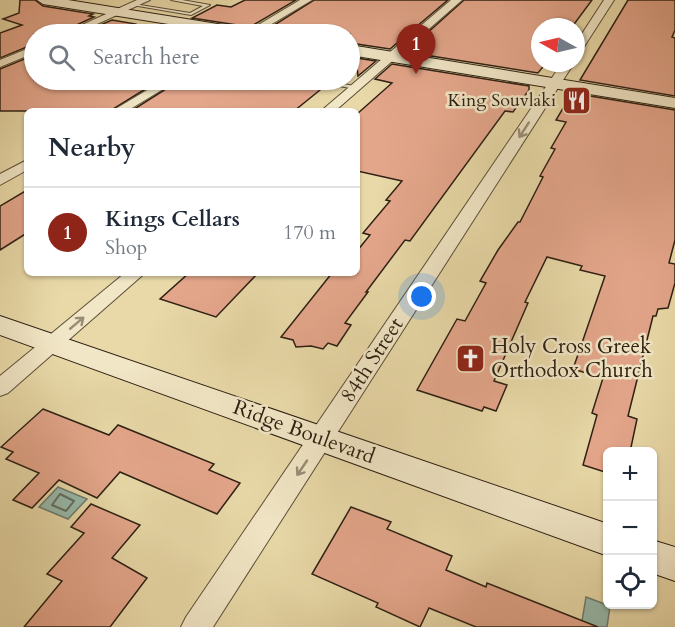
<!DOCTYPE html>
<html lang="en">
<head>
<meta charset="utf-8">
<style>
  body { margin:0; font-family:Cardo,serif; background:#f2f2f3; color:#1f2937 }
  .controls { position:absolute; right:18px; bottom:18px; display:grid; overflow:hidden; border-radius:9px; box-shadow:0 2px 4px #0004 }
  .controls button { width:54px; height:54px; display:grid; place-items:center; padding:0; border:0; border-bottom:2px solid #e0e1e3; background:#fff; color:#1f2937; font:30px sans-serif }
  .compass { position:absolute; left:531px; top:18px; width:54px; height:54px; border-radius:50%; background:#fff; box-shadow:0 2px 4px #0004; rotate:278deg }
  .you { position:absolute; left:422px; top:297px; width:21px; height:21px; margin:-15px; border:4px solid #fff; border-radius:50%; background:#1a73e8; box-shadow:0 0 0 9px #1a73e833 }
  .badge { display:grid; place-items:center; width:39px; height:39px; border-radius:50%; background:#8f2418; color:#fff; font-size:20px; font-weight:700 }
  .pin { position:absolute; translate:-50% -50px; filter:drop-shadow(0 2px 3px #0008) }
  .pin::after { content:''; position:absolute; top:32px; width:21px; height:18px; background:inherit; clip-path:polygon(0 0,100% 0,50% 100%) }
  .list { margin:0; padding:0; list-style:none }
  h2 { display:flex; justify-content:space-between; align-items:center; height:78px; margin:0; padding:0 24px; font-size:26px }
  h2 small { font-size:20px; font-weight:400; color:#747a83 }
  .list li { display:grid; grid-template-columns:39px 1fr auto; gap:18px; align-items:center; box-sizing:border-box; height:90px; padding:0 24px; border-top:2px solid #e0e1e3 }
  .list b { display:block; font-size:22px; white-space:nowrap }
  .list p { margin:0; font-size:20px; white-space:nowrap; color:#747a83 }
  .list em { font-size:20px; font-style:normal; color:#747a83 }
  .icon { flex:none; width:33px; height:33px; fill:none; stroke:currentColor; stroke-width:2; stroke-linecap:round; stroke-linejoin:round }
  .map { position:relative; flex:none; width:675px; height:627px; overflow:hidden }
  .search { position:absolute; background:#fff; box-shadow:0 2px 4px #0004; left:24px; top:24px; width:336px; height:66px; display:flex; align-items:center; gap:15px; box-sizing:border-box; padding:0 21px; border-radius:33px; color:#747a83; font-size:22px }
  .panel { position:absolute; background:#fff; box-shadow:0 2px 4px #0004; left:24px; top:108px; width:336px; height:168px; border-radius:9px }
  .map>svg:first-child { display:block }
  .water { fill:#97baac; stroke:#6d7c6f; stroke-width:1.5 }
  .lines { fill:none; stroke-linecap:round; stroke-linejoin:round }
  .shore { stroke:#626d60; stroke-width:2 }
  .building { fill:#e4a68b; stroke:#2d2013; stroke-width:1.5 }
  .lane-casing { stroke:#5c4e38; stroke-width:2 }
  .street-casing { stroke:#5c4e38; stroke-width:2 }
  .secondary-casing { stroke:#2d2013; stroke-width:2 }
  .lane { fill:#f1e6c6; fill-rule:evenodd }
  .street { fill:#f1e6c6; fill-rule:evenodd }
  .secondary { fill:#f1e6c6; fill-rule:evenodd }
  .oneway { stroke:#998d75 }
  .labels { text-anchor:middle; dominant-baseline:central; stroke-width:5; stroke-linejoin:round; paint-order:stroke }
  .far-poi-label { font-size:18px; fill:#2d2013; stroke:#f1e6c6; text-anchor:end }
  .poi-label { font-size:21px; fill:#2d2013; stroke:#f1e6c6; text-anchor:start }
  .street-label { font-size:21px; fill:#2d2013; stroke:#f1e6c6 }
</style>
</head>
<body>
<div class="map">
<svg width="675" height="627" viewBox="0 0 675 627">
  <rect width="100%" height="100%" fill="#e9d9a8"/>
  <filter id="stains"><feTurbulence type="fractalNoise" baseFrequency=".00333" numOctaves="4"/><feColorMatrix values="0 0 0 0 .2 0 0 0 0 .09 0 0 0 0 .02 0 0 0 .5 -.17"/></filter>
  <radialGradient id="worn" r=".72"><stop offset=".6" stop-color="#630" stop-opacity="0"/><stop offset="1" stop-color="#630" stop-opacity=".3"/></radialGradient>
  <g class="water">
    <polygon points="58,487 87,499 68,519 39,507"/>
    <polygon points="586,597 610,606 607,627 581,627"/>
  </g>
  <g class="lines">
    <polygon class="shore" points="60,494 74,501 66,511 52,505"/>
  </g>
  <g class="building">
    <polygon points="20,0 35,0 43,6 93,14 89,16 94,17 61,32 60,34 34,34 34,44 0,58 0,33 22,25 3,19 19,13"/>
    <polygon points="245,0 296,0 250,27 192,18 217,5 231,7"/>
    <polygon points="314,0 448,0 390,49 350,43 350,34 264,34 263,32"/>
    <polygon points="464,0 592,0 572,27 540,27 540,63 546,63 538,73 406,52"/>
    <polygon points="628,0 675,0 675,30 672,37 675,38 675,96 580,80"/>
    <polygon points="112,20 136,24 135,34 79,34"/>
    <polygon points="173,27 220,34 158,34"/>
    <polygon points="34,55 34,80 160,80 110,111 0,111 0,69"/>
    <polygon points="350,57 376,61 358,76 357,67 350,73"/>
    <polygon points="392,64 529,86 529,90 513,112 505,111 410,241 405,240 366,292 368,292 345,323 351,325 337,346 328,343 323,349 311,346 296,347 293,340 281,337 332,273 357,273 357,251 370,235 363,233 390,201 386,200 402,181 357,171 357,114 392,83 375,79"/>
    <polygon points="180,80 312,80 316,84 325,86 294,111 131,111"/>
    <polygon points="572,93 675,110 675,240 669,263 675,264 675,283 668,308 658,309 656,316 653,316 628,416 637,419 630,452 608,452 608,473 583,465 597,415 592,413 603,378 573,369 605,276 580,270 582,266 547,257 525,302 528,303 494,381 507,385 496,411 484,407 482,411 417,390 457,319 465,321 486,283 480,281 498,250 518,222 520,222 543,177 540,176 555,149 551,148 566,122 556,120"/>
    <polygon points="27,190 27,233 0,250 0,206"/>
    <polygon points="189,273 258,273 216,317 160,299"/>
    <polygon points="43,409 109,435 118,425 214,464 209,470 240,483 217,514 120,472 97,498 59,480 32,508 13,500 39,473 6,459 13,452 1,447"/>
    <polygon points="91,504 140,525 112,558 147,578 110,627 24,627 62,581 47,574 84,533 71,527"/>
    <polygon points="351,507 391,522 387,529 452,556 446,570 486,587 487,583 598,627 476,627 429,608 420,627 376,607 378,603 312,574"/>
  </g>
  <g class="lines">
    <defs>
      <g id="lane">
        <polygon points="171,0 182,0 210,5 191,15 132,5 134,4 190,13 203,6"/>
        <polygon points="314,80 323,80 359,87 356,89 316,82"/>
      </g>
      <g id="street">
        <polygon points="137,0 150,0 75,34 62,34"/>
        <polygon points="300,0 312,0 255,34 243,34"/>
        <polygon points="451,0 462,0 335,111 321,111"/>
        <polygon points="604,0 614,0 580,53 576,54 576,43"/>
        <polygon points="34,46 34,53 0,67 0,60"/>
        <polygon points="562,63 574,63 213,627 181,627 186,617"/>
        <polygon points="164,80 178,80 127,111 112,111"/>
        <polygon points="27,160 27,170 0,185 0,174"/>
        <polygon points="125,273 145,273 8,393 0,396 0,376"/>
      </g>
      <g id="secondary">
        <polygon points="37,0 68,0 255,30 262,34 231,34 43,4"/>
        <polygon points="350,45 675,98 675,108 350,55"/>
        <polygon points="0,316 608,524 608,556 0,335"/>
        <polygon points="652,540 675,547 675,581 652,573"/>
      </g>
    </defs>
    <use href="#lane" class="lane-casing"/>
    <use href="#street" class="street-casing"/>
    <use href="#secondary" class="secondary-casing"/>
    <use href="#lane" class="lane"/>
    <use href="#street" class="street"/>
    <use href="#secondary" class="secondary"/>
  </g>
  <defs><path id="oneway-shaft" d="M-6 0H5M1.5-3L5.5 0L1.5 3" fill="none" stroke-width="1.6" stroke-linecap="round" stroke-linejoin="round" transform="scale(1.5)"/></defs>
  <g class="oneway">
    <use href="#oneway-shaft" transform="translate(524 130) rotate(123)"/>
    <use href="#oneway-shaft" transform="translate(77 323) rotate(-40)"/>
    <use href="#oneway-shaft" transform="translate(302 468) rotate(124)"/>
  </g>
  <defs>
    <symbol id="restaurant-square" viewBox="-11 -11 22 22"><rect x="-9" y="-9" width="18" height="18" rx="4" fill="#8f2418" stroke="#f1e6c6"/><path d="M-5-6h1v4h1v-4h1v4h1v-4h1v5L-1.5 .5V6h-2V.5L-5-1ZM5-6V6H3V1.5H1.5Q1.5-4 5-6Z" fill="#fff"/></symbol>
    <symbol id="church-square" viewBox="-11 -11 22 22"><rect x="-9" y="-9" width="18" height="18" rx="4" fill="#8f2418" stroke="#f1e6c6"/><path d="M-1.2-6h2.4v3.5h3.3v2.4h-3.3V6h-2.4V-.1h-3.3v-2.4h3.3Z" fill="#fff"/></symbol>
  </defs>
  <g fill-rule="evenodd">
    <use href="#restaurant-square" x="560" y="84" width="33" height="33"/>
    <use href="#church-square" x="454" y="342" width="33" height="33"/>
  </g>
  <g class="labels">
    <g class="far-poi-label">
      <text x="556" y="100">King Souvlaki</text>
    </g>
    <g class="poi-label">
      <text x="491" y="346">Holy Cross Greek<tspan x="491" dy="24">Orthodox Church</tspan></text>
    </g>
    <g class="street-label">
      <text transform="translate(372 360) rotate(-57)">84th Street</text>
      <text transform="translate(304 432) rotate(20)">Ridge Boulevard</text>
    </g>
  </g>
  <rect width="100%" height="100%" filter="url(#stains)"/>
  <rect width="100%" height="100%" fill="url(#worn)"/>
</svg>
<div class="controls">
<button>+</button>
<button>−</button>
<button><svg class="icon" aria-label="locate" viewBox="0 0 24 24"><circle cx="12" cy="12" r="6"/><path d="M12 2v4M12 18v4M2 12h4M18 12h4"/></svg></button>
</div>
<svg class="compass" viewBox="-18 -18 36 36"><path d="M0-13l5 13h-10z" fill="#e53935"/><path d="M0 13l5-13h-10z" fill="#747a83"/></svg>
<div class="you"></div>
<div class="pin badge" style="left:416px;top:74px">1</div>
<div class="search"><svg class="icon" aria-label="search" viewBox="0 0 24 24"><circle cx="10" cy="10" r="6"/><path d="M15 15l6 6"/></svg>Search here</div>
<section class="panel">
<h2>Nearby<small></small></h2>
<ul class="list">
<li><span class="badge">1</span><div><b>Kings Cellars</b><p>Shop</p></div><em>170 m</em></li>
</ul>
</section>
</div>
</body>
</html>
